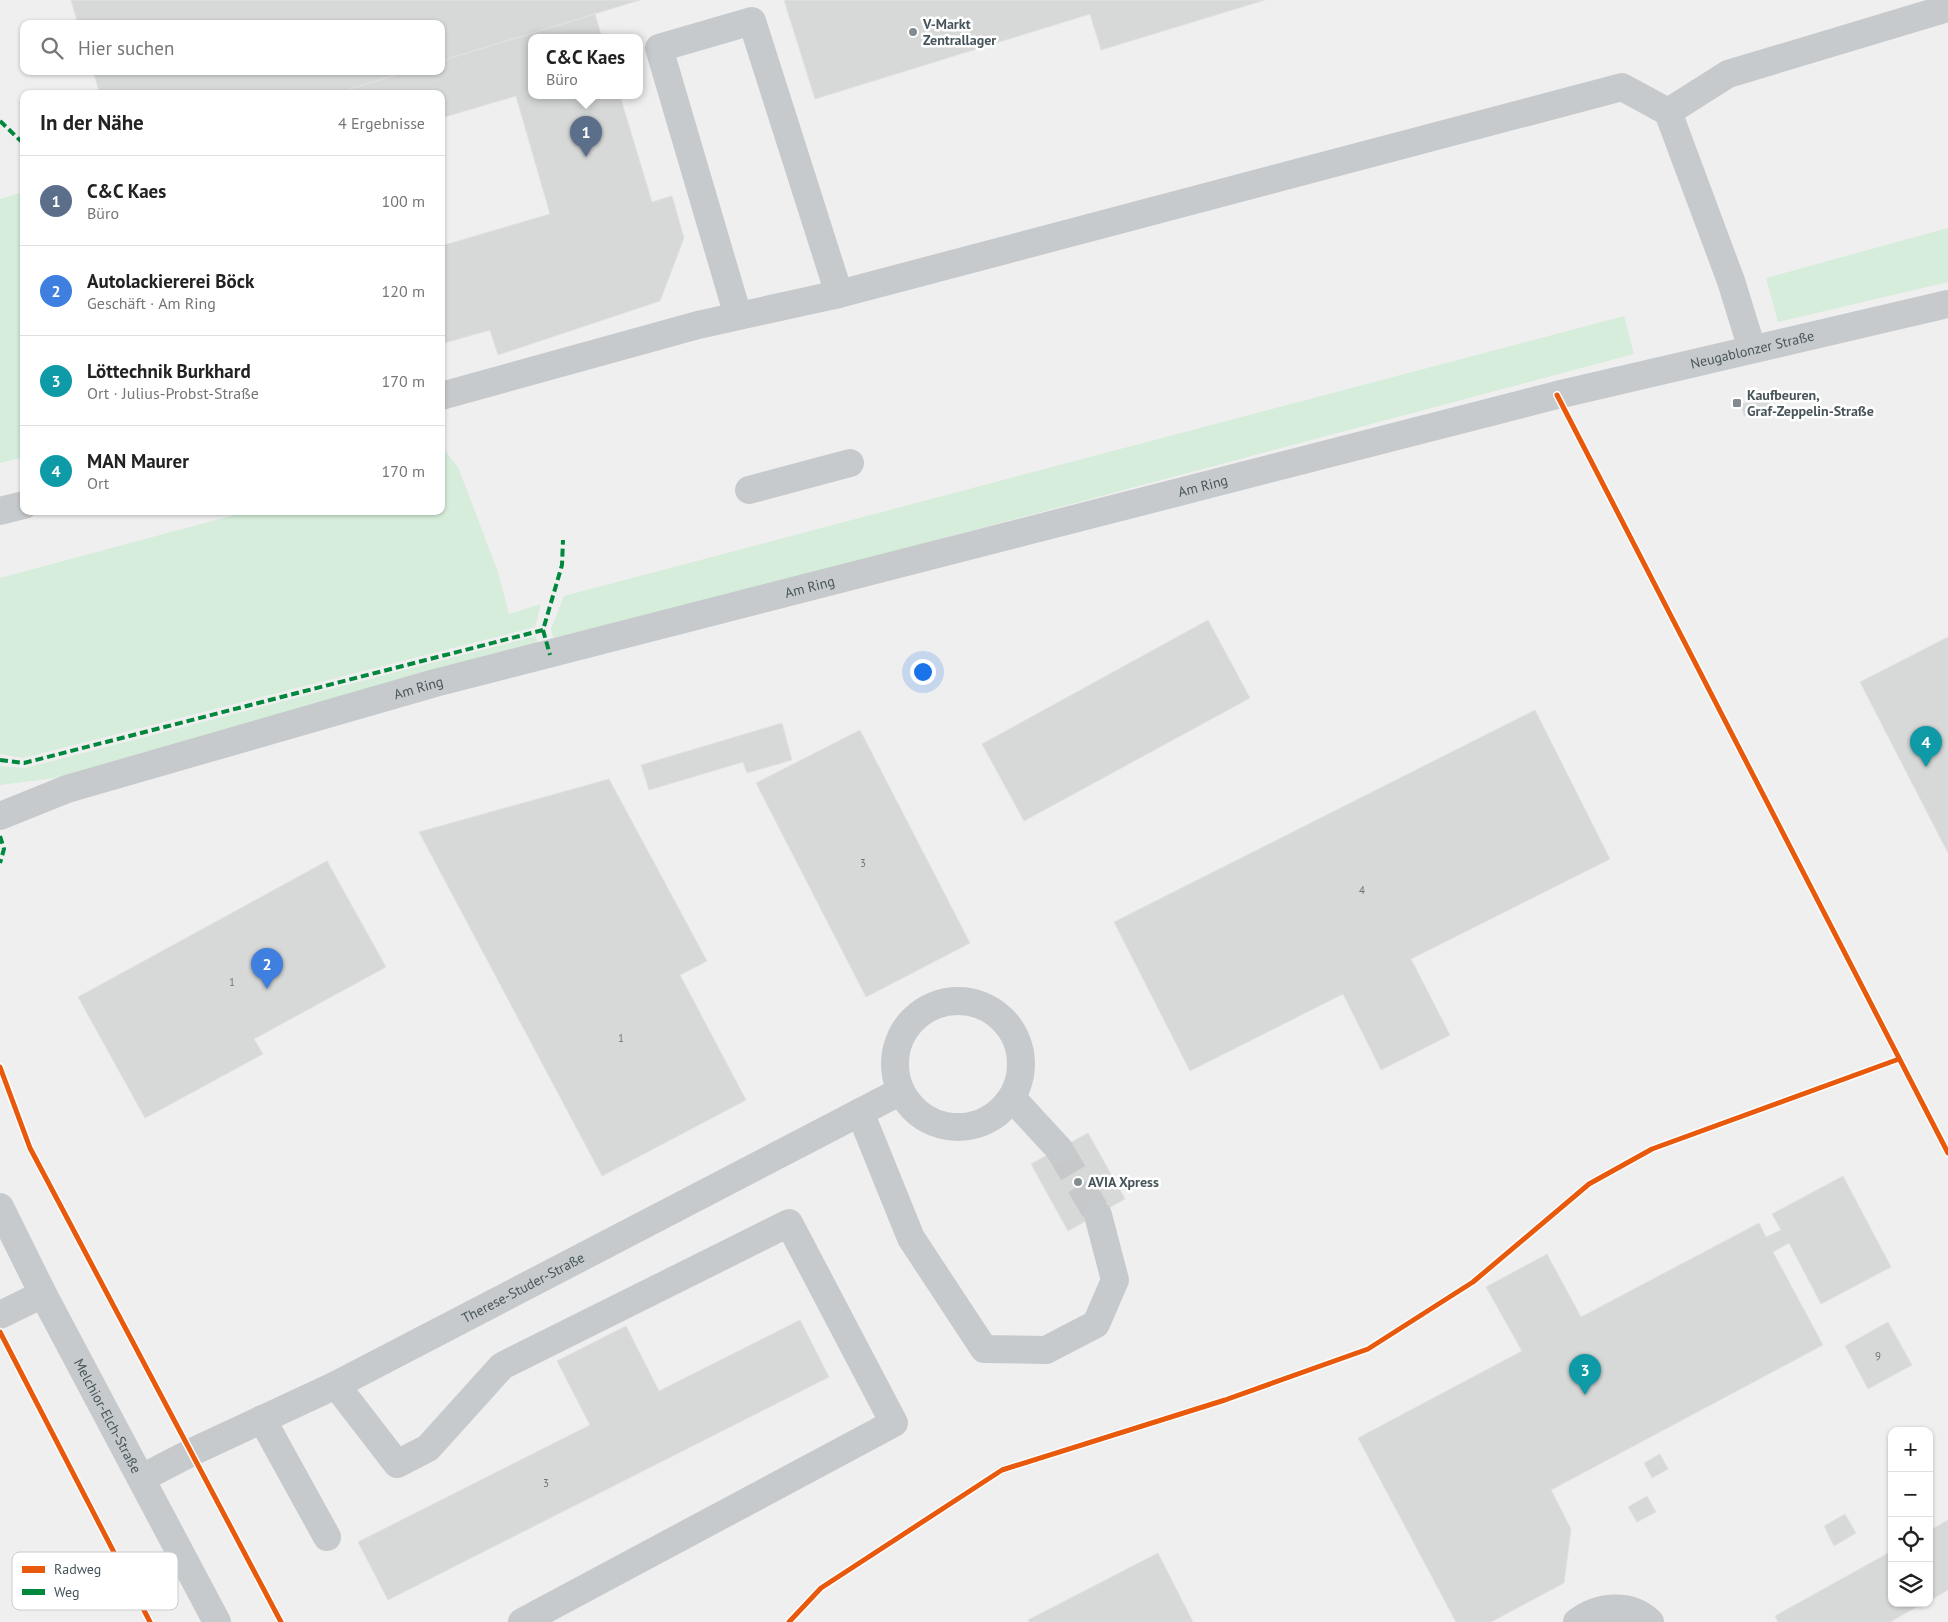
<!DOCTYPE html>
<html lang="de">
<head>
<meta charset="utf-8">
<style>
  body { margin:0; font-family:"PT Sans",sans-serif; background:#f6f6f6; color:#222 }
  .controls { position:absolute; right:15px; bottom:15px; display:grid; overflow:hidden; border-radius:10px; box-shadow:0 1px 4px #0004 }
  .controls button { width:45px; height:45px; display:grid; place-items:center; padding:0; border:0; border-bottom:1px solid #e0e0e0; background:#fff; color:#222; font:25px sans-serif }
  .you { position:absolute; left:922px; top:671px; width:18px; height:18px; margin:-12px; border:4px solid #fff; border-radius:50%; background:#1a73e8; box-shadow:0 0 0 8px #1a73e833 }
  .badge { display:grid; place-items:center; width:32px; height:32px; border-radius:50%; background:#828b8f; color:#fff; font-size:16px; font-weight:700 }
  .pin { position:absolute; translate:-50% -41px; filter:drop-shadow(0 1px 2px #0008) }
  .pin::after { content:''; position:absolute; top:26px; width:18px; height:15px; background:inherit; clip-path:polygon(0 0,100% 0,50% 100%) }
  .popup { position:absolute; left:528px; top:34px; width:115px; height:65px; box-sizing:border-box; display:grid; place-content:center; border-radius:10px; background:#fff; filter:drop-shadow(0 1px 4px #0005); font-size:16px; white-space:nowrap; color:#767676 }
  .popup b { font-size:19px; color:#222 }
  .popup::after { content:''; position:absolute; left:50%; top:100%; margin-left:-10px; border:10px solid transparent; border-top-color:#fff }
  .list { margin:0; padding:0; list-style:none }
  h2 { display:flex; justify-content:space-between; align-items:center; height:65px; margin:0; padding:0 20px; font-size:21px }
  h2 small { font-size:16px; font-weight:400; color:#767676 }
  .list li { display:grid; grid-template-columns:32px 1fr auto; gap:15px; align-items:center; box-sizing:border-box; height:90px; padding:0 20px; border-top:1px solid #e0e0e0 }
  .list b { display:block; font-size:19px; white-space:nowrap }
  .list p { margin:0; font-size:16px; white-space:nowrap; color:#767676 }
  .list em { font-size:16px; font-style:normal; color:#767676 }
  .icon { flex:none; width:28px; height:28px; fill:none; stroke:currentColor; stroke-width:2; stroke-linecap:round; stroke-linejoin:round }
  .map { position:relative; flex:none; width:1948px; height:1622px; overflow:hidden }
  .search { position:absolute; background:#fff; box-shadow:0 1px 4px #0004; left:20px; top:20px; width:425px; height:55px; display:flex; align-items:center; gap:12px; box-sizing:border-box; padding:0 18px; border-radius:10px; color:#767676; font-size:19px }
  .panel { position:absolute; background:#fff; box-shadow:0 1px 4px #0004; left:20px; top:90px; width:425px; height:425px; border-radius:10px }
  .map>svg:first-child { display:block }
  .green { fill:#d5edda }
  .building { fill:#d7d8d8; stroke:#e1e1e2 }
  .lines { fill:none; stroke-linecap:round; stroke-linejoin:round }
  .minor-tunnel { stroke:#c6c8ca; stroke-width:28; stroke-dasharray:28 14; stroke-linecap:butt }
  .path { stroke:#b7c3bd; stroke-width:3; stroke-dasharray:4 2.5; stroke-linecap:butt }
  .minor { stroke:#c7cacc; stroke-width:28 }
  .quiet { stroke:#00873e; stroke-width:4; stroke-dasharray:8 4; stroke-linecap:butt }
  .cycleway-casing { stroke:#fff; stroke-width:8 }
  .cycleway { stroke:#e8590c; stroke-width:5 }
  .poi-dot { fill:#828b8f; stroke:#fff; stroke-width:2 }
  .labels { text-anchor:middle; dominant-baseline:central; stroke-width:5; stroke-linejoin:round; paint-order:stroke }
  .number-label { font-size:11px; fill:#6c767b }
  .poi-label { font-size:14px; font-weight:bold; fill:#47555b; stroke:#fff; text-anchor:start }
  .street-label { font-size:14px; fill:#47555b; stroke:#fff }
  .key { fill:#fff; stroke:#c8ccce; stroke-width:1 }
  .key-label { font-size:14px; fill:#47555b }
</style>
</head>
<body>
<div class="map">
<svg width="1948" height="1622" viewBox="0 0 1948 1622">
  <rect width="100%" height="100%" fill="#f0efef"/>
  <g class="green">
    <polygon points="24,192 24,457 0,463 0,199"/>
    <polygon points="1948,228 1948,282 1778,322 1766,278"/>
    <polygon points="1624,316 1634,354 554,642 551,629 564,596"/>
    <polygon points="441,446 458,467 498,572 509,614 541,604 535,627 23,758 0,754 0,578 249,511 441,511"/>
    <polygon points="536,636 538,646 63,777 0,785 0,766 25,768"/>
  </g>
  <g class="building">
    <polygon points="71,0 640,0 441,61 441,24 78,24"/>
    <polygon points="784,0 1265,0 1101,50 1090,14 815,99"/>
    <polygon points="595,14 602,38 532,38 532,96 620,96 652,202 672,196 684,238 660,301 498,355 490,330 441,344 441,246 550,214 516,96 441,118 441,94 334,94 408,71 441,71 441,61"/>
    <polygon points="93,71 408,71 334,94 100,94"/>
    <polygon points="1769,398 1771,409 1744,416 1741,404"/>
    <polygon points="1208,620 1250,698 1024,821 982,744"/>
    <polygon points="1948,637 1948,853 1860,682"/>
    <polygon points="1535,710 1610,859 1411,959 1450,1035 1381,1070 1343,994 1190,1071 1114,922"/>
    <polygon points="782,723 792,760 747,773 743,762 649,790 641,765"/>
    <polygon points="860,730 970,943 866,997 756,783"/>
    <polygon points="609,779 707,961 680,975 746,1100 602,1176 419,832"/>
    <polygon points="327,861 386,967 254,1039 263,1054 145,1118 78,997"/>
    <polygon points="1088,1133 1125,1199 1068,1231 1031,1164"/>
    <polygon points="1843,1176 1891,1267 1821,1304 1789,1243 1773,1252 1823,1345 1551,1490 1571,1529 1564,1583 1491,1622 1456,1622 1358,1438 1522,1351 1486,1287 1547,1254 1581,1317 1759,1223 1766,1237 1781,1230 1772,1214"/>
    <polygon points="800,1320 829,1377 388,1600 358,1542 590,1425 557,1361 626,1326 659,1391"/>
    <polygon points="1888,1322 1912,1365 1868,1389 1845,1346"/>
    <polygon points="1660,1454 1668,1469 1652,1478 1644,1463"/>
    <polygon points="1647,1496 1656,1512 1637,1522 1628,1507"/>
    <polygon points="1845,1514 1856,1533 1834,1546 1824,1526"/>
    <polygon points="1948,1520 1948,1590 1929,1601 1929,1531"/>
    <polygon points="1892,1551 1892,1603 1924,1603 1890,1622 1778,1622 1775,1616"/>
    <polygon points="1158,1553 1193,1622 1029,1622 1028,1620"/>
  </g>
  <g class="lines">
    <polyline class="minor-tunnel" points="1059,1149 1098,1215"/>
    <polyline class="path" points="85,1491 87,1498"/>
    <g class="minor">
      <polyline points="1668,112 1728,74 1948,8"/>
      <polyline points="738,316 659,48 752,21 839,294"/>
      <polyline points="441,396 698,325 839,294 1622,87 1668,112 1731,281 1752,349"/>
      <polyline points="749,490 850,463"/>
      <polyline points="0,511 24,505"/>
      <path id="s1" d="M0 816 67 789 435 683 1557 395 1948 304"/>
      <circle cx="958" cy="1064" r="63"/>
      <polyline points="1012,1098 1059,1149"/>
      <polyline points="860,1112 911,1238 984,1349 1046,1350 1096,1324 1115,1280 1098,1215"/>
      <path id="s2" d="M0 1207 43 1294 217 1622"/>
      <polyline points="0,1315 43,1294"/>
      <polyline points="336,1385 397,1464 428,1448 502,1366 789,1223 894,1423 522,1622"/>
      <polyline points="262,1419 327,1537"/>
      <path id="s3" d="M142 1478 192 1452 336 1385 901 1091"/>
      <path d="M1577 1622C1598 1606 1630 1602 1650 1622"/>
    </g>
    <g class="quiet">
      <polyline points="0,121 24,144"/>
      <polyline points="543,630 550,655"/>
      <polyline points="0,760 24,763 543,630 562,565 563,540"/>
      <polyline points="0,836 4,849 0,863"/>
    </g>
    <defs>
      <g id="cycleway">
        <polyline points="1557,395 1948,1153"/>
        <polyline points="0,1067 30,1148 281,1622"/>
        <polyline points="0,1332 150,1622"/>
        <polyline points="789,1622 821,1588 1002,1470 1225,1400 1368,1349 1473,1282 1589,1184 1652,1149 1899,1059"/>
      </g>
    </defs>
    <use href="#cycleway" class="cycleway-casing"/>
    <use href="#cycleway" class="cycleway"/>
  </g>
  <g class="poi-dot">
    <circle cx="913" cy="32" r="5"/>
    <rect x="1732" y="398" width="10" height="10" rx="2.5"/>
    <circle cx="1078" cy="1182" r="5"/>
  </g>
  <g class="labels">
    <g class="number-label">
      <text x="863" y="863">3</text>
      <text x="1362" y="890">4</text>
      <text x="232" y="982">1</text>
      <text x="621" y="1038">1</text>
      <text x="1878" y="1356">9</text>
      <text x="546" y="1483">3</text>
    </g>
    <g class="poi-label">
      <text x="923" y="24">V-Markt<tspan x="923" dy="16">Zentrallager</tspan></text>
      <text x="1747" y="395">Kaufbeuren,<tspan x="1747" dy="16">Graf-Zeppelin-Straße</tspan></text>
      <text x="1088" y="1182">AVIA Xpress</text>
    </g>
    <g class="street-label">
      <text stroke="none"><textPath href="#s1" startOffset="1814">Neugablonzer Straße</textPath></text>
      <text stroke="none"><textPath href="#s1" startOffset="1248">Am Ring</textPath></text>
      <text stroke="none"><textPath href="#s1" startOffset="842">Am Ring</textPath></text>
      <text stroke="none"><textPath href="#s1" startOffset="438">Am Ring</textPath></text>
      <text stroke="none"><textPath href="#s3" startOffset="426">Therese-Studer-Straße</textPath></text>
      <text stroke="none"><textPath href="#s2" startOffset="235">Melchior-Elch-Straße</textPath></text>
    </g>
  </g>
  <rect x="12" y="1552" width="166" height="58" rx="8" class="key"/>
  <rect x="22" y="1566" width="23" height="7" fill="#e8590c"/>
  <rect x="22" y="1589" width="23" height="6" fill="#00873e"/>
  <g class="key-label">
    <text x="54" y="1574">Radweg</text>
    <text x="54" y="1597">Weg</text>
  </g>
</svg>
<div class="controls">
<button>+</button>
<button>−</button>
<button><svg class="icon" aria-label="locate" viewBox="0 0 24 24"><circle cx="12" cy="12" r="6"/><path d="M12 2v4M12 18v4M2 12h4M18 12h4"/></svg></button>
<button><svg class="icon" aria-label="layers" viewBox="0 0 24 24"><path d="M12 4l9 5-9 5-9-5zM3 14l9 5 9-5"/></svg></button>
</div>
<div class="you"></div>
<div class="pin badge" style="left:586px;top:157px;background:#5c6f8a">1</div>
<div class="popup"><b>C&amp;C Kaes</b>Büro</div>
<div class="pin badge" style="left:267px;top:989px;background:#3f7fe0">2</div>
<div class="pin badge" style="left:1585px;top:1395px;background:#0f9aa8">3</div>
<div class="pin badge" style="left:1926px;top:767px;background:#0f9aa8">4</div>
<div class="search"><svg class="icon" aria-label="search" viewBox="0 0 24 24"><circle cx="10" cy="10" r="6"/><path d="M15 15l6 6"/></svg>Hier suchen</div>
<section class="panel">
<h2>In der Nähe<small>4 Ergebnisse</small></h2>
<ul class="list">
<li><span class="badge" style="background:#5c6f8a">1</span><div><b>C&amp;C Kaes</b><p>Büro</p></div><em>100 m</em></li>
<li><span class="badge" style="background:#3f7fe0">2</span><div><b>Autolackiererei Böck</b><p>Geschäft · Am Ring</p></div><em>120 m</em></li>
<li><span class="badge" style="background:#0f9aa8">3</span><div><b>Löttechnik Burkhard</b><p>Ort · Julius-Probst-Straße</p></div><em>170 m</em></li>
<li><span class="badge" style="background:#0f9aa8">4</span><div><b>MAN Maurer</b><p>Ort</p></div><em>170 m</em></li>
</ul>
</section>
</div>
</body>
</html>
